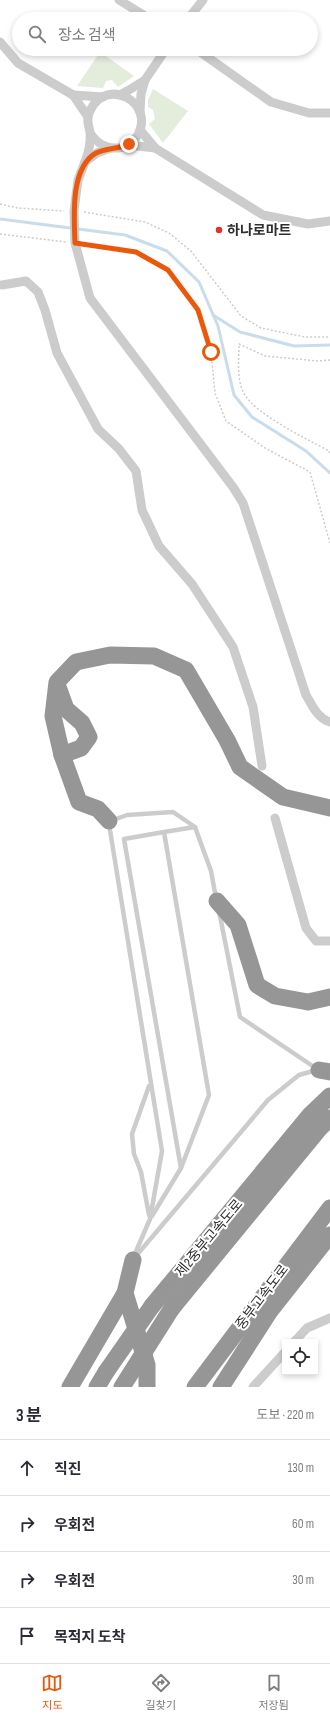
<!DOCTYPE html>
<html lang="ko">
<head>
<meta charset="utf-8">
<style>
  body { margin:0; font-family:"Sofia Sans Condensed","Noto Sans KR",sans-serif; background:#f7f7f7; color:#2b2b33 }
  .controls { position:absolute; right:12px; bottom:12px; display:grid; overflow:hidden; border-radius:0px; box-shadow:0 2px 6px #0003 }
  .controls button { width:36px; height:36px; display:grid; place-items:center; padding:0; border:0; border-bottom:1px solid #e1e1e2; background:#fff; color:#2b2b33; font:20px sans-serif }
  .stop { position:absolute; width:12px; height:12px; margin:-9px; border:3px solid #ea580c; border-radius:50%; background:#fff }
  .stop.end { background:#ea580c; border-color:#fff; box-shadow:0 1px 4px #0008 }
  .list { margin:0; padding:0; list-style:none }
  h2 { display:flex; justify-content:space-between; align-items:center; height:52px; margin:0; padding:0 16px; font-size:17px }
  h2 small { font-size:13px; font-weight:400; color:#7c7c81 }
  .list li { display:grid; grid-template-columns:26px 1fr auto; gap:12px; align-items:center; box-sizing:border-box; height:56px; padding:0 16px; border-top:1px solid #e1e1e2 }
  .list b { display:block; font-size:15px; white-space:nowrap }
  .list em { font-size:13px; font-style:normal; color:#7c7c81 }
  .icon { flex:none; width:22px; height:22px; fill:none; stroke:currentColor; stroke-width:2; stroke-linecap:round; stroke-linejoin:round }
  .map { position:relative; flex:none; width:330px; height:1387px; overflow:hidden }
  .search { position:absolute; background:#fff; box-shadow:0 2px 6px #0003; left:12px; right:12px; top:12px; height:44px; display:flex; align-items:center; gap:10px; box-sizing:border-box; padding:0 14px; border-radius:22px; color:#7c7c81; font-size:15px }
  .sheet { height:276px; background:#fff }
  nav { display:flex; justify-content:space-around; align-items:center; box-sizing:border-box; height:56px; border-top:1px solid #e1e1e2; background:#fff; font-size:11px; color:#7c7c81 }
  nav a { display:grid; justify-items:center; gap:2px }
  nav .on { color:#ea580c }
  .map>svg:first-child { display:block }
  .green { fill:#e4ecdc }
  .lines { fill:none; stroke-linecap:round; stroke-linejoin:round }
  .stream { stroke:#c8dcec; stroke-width:3 }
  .path { stroke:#ccc; stroke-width:1.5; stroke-dasharray:2 2; stroke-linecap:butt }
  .service { stroke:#ccc; stroke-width:4.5 }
  .minor { stroke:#ccc; stroke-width:9 }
  .motorway { stroke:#969696; stroke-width:17 }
  .motorway-bridge { stroke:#969696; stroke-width:17 }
  .route { stroke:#ea580c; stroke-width:5 }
  .poi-dot { fill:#e72f2f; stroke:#fff; stroke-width:1.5 }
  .labels { text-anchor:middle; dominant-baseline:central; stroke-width:4; stroke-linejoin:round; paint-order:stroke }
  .poi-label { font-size:14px; font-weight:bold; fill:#2f2f2f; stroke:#fff; text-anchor:start }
  .street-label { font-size:14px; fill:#2f2f2f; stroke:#fff }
</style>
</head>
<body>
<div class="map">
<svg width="330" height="1387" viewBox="0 0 330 1387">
  <rect width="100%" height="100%" fill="#fff"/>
  <g class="green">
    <polygon points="100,52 134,76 118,87 112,80 106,81 103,88 77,86"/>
    <polygon points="153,89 188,111 163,143 149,124 155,119 153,110 148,107 148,100"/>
  </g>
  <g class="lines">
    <g class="stream">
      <polyline points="0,219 125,235 167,251 199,282 218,326 234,395 252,417 306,451 330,473"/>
      <polyline points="213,315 240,332 294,346 330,345"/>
    </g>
    <g class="path">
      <polyline points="0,204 18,208 64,211"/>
      <polyline points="84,212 145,222 169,233 191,251 241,316 261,328 305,337 330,337"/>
      <polyline points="0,234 66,242"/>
      <polyline points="85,244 136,252 168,270 198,310 211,352 215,393 226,421 265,448 310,472 330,543"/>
      <path d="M330 360 318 361 265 356 239 344C239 360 236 381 245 395 257 415 307 439 329 451L330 454"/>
    </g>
    <g class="service">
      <polyline points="113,820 127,815 173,812 195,827 211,871 216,898"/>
      <polyline points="109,824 162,1151 150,1219 134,1256"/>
      <polyline points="164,832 124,839 181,1168"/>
      <polyline points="219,911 240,1017 317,1069"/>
      <polyline points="149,1215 141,1172 134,1154 132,1134 149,1086"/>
      <polyline points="152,1216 181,1168 209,1095 164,832 195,827"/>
      <polyline points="136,1256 268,1100 299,1075 317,1070"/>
    </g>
    <g class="minor">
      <polyline points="119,0 150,19"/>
      <polyline points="188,19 203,0"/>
      <polyline points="0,42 18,63 73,95"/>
      <polyline points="196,49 271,102 309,113 330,113"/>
      <polyline points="145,80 166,49"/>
      <polyline points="120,95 129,90 145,80 141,94 140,112"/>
      <polyline points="88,117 73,95 103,97"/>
      <path d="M90 133C97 143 105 149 118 148 126 148 134 142 138 135 155 102 107 77 91 109 86 117 88 124 90 132 91 142 88 154 85 162L97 153 111 148"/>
      <polyline points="129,145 155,148 140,130"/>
      <polyline points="155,148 263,215 308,224 330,221"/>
      <path d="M85 162 78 180 74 211 75 243 90 298 233 487 243 503 306 695C312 705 318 719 330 722"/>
      <polyline points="2,285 26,281 38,292 45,310 57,353 98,429 119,449 136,471 142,510 159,546 192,584 233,647 253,707 262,766"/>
      <polyline points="275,818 306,928 316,941 330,941"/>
      <polyline points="294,1342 307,1328 330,1318"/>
      <polyline points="253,1387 285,1352"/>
    </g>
    <g class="motorway">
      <polyline points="58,687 66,709 82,723 89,737 81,748 62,755"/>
      <polyline points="109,821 98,809 79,802 62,755 53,716 57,682 76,662 110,655 154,656 186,670 227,740 240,767 283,797 330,808"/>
      <polyline points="217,901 238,925 257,985 275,996 308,1002 330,997"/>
      <polyline points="319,1070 330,1072"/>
      <polyline points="133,1260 125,1293 147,1365 147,1387"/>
      <polyline points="152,1306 310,1115 330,1096"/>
      <polyline points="172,1308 319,1129 330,1118"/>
      <polyline points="70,1387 125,1293"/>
      <polyline points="97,1387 106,1372"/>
      <polyline points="195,1387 330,1208"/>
      <polyline points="221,1387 270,1311 330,1235"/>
    </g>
    <g class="motorway-bridge">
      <polyline points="106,1372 152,1306"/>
      <polyline points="122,1387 172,1308"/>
    </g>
  </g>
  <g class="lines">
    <path class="route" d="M129 144C119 149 106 148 96 153 70 168 74 217 75 243L136 252 168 270 198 310 211 352"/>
  </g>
  <circle class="poi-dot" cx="219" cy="230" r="4"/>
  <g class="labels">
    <g class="poi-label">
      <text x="227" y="230">하나로마트</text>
    </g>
    <g class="street-label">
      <text transform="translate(209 1238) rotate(-50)">제2중부고속도로</text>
      <text transform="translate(262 1297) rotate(-53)">중부고속도로</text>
    </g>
  </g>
</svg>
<div class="controls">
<button><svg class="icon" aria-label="locate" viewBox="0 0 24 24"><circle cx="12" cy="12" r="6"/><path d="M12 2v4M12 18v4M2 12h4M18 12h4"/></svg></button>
</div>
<div class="stop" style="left:211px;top:352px"></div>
<div class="stop end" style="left:129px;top:144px"></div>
<div class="search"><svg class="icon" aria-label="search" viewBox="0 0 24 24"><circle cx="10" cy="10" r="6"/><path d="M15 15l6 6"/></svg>장소 검색</div>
</div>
<section class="sheet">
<h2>3 분<small>도보 · 220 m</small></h2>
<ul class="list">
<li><svg class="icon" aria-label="ahead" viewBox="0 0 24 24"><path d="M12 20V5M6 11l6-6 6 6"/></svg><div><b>직진</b></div><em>130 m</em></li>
<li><svg class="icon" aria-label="right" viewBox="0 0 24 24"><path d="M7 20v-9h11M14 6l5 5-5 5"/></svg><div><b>우회전</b></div><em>60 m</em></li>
<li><svg class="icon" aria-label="right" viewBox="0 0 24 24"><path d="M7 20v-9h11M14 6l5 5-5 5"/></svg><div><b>우회전</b></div><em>30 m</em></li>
<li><svg class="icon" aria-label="arrive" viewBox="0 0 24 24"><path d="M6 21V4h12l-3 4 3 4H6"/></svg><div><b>목적지 도착</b></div></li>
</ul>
</section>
<nav>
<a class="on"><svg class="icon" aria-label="map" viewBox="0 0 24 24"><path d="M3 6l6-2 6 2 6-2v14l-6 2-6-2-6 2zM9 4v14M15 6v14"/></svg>지도</a>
<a><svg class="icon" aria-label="directions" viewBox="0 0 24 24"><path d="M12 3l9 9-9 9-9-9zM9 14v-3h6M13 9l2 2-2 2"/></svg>길찾기</a>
<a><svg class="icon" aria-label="saved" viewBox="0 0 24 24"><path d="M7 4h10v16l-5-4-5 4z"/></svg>저장됨</a>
</nav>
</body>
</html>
